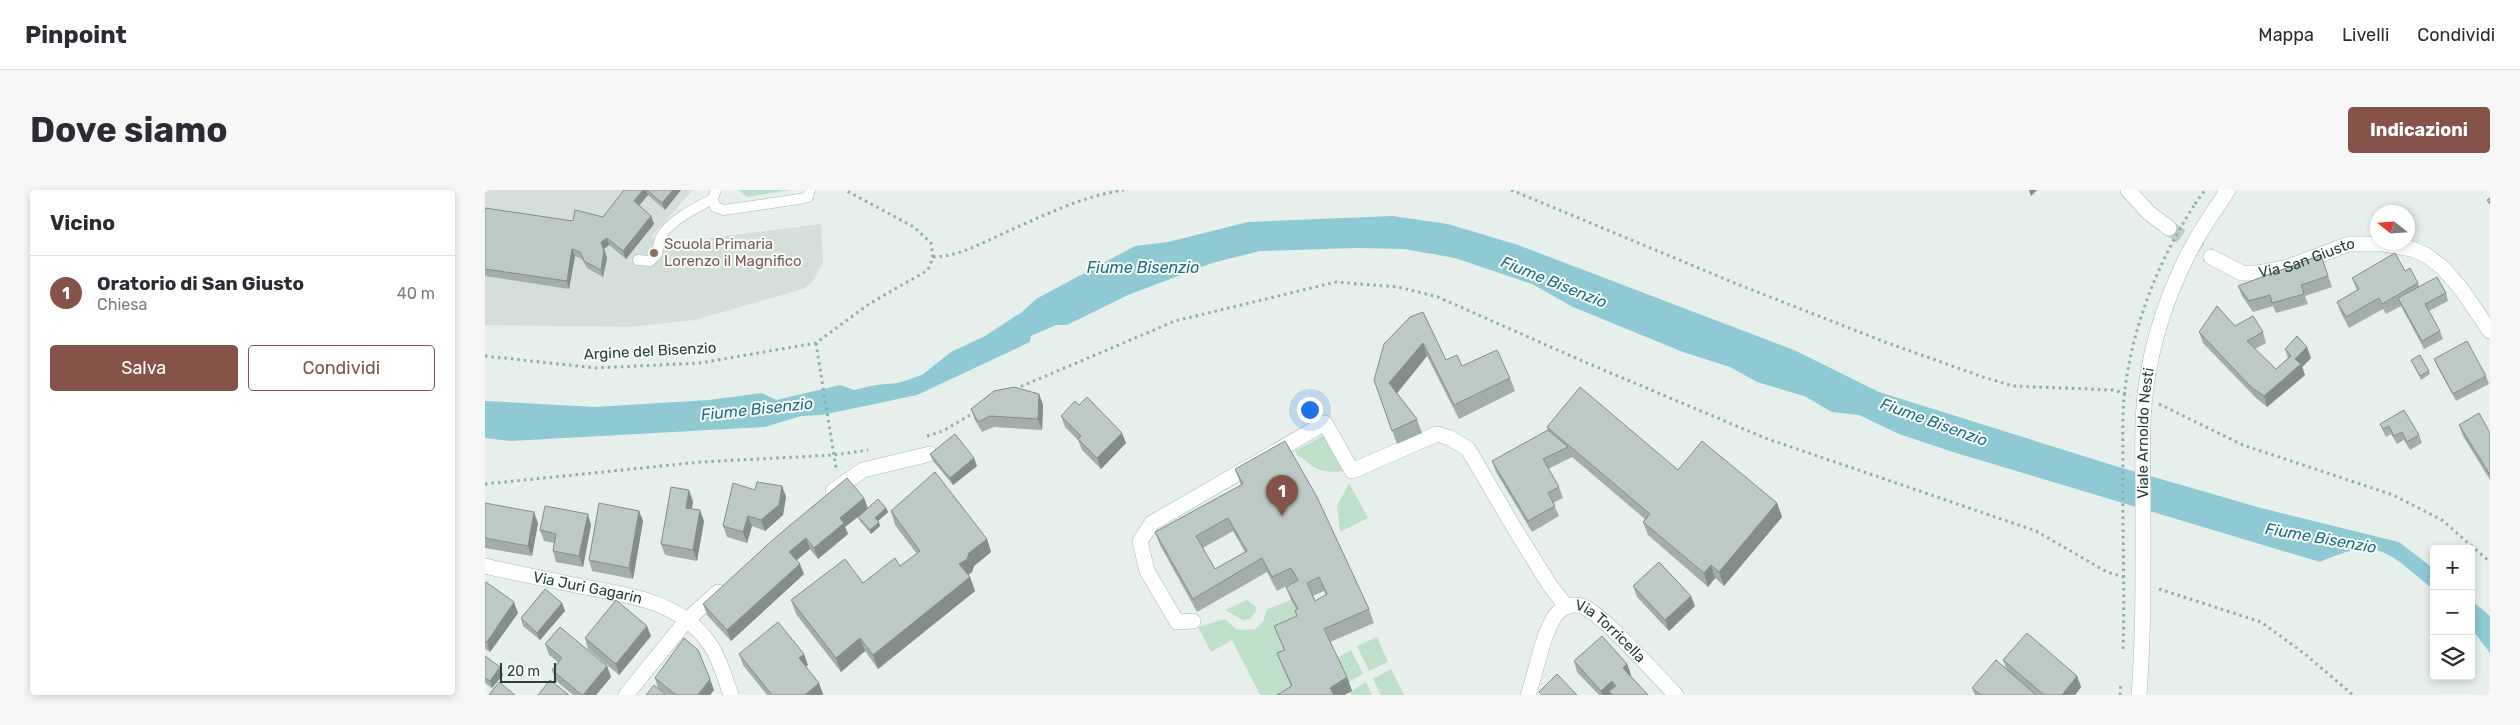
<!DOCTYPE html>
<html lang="it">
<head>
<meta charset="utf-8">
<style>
  body { margin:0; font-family:Rubik,sans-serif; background:#f7f7f7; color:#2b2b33 }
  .controls { position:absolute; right:15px; bottom:15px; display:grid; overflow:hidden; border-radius:5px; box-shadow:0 2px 8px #0003 }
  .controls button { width:45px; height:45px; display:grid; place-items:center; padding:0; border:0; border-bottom:1px solid #e1e1e2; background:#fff; color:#2b2b33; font:25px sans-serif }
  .compass { position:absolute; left:1885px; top:15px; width:45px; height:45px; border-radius:50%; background:#fff; box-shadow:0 2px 8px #0003; rotate:287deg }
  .scale { position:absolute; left:15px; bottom:12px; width:56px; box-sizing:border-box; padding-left:5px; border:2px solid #24423a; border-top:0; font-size:14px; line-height:18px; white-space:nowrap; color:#24423a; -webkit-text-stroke:4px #f7fbf9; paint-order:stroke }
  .you { position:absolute; left:824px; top:219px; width:18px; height:18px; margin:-12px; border:4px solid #fff; border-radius:50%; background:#1a73e8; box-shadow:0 0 0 8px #1a73e833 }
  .badge { display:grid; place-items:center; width:32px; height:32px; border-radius:50%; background:#855347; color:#fff; font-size:16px; font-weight:700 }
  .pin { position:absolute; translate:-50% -41px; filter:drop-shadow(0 1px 2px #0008) }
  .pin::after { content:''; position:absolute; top:26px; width:18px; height:15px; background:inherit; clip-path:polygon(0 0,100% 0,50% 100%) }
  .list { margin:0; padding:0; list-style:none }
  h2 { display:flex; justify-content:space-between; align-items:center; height:65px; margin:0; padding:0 20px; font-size:21px }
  h2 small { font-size:16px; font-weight:400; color:#7c7c81 }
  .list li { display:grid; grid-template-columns:32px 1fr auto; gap:15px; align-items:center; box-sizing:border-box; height:75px; padding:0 20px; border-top:1px solid #e1e1e2 }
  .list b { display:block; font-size:19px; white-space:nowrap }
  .list p { margin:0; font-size:16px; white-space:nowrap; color:#7c7c81 }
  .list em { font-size:16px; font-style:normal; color:#7c7c81 }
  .actions { display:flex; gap:10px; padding:15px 20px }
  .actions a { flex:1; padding:11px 0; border:1px solid #855347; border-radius:5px; text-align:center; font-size:18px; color:#855347 }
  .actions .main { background:#855347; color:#fff }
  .icon { flex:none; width:28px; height:28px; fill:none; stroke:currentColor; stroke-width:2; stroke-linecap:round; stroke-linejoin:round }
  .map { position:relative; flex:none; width:2005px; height:505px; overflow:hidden; border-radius:5px }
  header { display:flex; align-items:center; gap:30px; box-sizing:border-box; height:70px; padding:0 25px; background:#fff; border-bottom:1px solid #e1e1e2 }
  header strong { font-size:24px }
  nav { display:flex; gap:28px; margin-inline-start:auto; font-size:18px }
  .intro { display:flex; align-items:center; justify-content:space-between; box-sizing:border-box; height:120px; padding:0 30px }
  h1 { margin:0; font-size:35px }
  .button { padding:12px 22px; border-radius:5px; background:#855347; color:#fff; font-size:18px; font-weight:700 }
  main { display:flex; gap:30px; padding:0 30px }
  aside { flex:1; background:#fff; border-radius:5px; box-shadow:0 2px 8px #0003 }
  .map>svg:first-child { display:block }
  .built { fill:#d4dfda }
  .green { fill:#bfe0c8 }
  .water { fill:#8ec9d4 }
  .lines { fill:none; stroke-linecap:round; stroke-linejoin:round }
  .minor-tunnel { stroke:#bfccc8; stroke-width:15; stroke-dasharray:15 8; stroke-linecap:butt }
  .service-casing { stroke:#a8b8b2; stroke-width:11 }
  .minor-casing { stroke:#a8b8b2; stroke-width:16 }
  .tertiary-casing { stroke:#a8b8b2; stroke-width:16 }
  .path { stroke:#86b3a5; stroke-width:3; stroke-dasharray:2.5 4; stroke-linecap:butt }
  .service { stroke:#fff; stroke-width:10 }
  .minor { stroke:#fff; stroke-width:15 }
  .tertiary { stroke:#fff; stroke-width:15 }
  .tertiary-bridge-casing { stroke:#a8b8b2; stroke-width:16; stroke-linecap:butt }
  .path-bridge { stroke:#86b3a5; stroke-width:3; stroke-dasharray:2.5 4; stroke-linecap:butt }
  .tertiary-bridge { stroke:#fff; stroke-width:15 }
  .wall { fill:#a1aea9; fill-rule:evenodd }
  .shaded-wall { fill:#838d89 }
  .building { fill:#bbcac4; stroke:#838d89; fill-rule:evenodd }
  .education-dot { fill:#8d6e63; stroke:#f7fbf9; stroke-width:2 }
  .labels { text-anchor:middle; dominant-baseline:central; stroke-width:4; stroke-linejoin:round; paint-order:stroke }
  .education-label { font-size:15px; fill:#785e54; stroke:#f7fbf9; text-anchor:start }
  .street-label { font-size:15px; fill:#24423a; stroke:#f7fbf9 }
  .water-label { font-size:16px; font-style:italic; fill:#1c6f80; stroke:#f7fbf9 }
</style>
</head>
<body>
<header>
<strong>Pinpoint</strong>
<nav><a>Mappa</a><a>Livelli</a><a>Condividi</a></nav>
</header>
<div class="intro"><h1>Dove siamo</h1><a class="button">Indicazioni</a></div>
<main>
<aside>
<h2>Vicino<small></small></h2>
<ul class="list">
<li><span class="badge">1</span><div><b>Oratorio di San Giusto</b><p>Chiesa</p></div><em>40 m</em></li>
</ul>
<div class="actions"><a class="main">Salva</a><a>Condividi</a></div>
</aside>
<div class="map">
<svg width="2005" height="505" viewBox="0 0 2005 505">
  <rect width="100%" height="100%" fill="#e6efeb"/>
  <polygon class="built" points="0,0 208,0 166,47 185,53 336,34 338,73 327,92 318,99 210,130 143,137 0,135"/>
  <g class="green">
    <polygon points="253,0 306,0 262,7"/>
    <path d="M839 245 858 281C841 283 829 281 817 267H814L810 261Z"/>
    <polygon points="864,293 883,328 855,342 852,316"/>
    <polygon points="762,410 770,416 771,421 765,429 758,430 740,420"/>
    <polygon points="806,410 817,432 805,473 810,505 775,505 747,450 726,462 713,437 740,429 752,440 770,439 778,432 782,419"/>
    <polygon points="892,447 903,472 884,481 872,456"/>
    <polygon points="866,460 878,484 863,492 851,468"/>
    <polygon points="906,479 919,505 896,505 888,489"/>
    <polygon points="881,492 887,505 866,505 865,502"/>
  </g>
  <g class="water">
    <path d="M907 26 963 34 1033 55 1309 160 1394 202 1627 275 1776 318 1914 352 1949 379V400C1903 363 1895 345 1835 372L1471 263 1414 244 1374 225 1347 222 1319 206 1272 192 1245 177 1198 162 1088 117 1047 94 970 68 919 59 872 58 775 61 727 73 643 105 582 135H571L546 146 545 152 432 205 337 225 316 226 280 237 26 251 0 248V211L110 217 224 210 277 203 291 210 355 195 369 200 391 195 413 193 437 185 466 162 500 146 537 122 551 109 650 56 683 52 763 32Z"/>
    <polygon points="1986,410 2005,426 2005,463 1986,438"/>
  </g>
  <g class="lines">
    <polyline class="minor-tunnel" points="1684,38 1726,67"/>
    <defs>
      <g id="service">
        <polyline points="231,0 228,9 230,17 239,20 315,9 323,7 325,0"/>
        <path d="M153 70 165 71 172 64C173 60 173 53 175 49 183 31 212 17 228 9"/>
      </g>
      <g id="minor">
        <polyline points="1643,0 1664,23 1684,38"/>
        <path id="s1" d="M1726 67 1757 83H1772L1803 77 1864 54H1898L1927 59 1941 65 1958 78 1977 100 2005 141"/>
        <polyline points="348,301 378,280 445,264"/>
        <path id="s2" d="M0 376C30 383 60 389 90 395 137 405 189 408 221 449 234 465 239 486 246 505"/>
        <polyline points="708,431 692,432 662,381 655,351 667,333 840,233 867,281 952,244 965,248 983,259 1031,341 1066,397 1081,416"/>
        <polyline points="141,505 201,431 233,402"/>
        <path id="s3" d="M1043 505C1052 480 1056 448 1070 426 1077 417 1086 413 1097 416 1118 424 1172 486 1191 505"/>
      </g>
      <polyline id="tertiary" points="1729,21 1743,0"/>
    </defs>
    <use href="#service" class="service-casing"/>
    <use href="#minor" class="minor-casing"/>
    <use href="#tertiary" class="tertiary-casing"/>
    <g class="path">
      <polyline points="1026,0 1252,94 1400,152 1498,187 1528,196 1628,200 1645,205"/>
      <polyline points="1710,14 1720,0"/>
      <path d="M448 67C474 66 493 55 517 44 555 27 597 6 639 0"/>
      <polyline points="331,153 351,278"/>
      <polyline points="0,166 111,178 215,173 331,153 384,114 443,80 448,67 446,53 429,37 360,0"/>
      <polyline points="530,199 690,131 851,92 913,97 953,107 1102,173 1280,248 1551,341 1622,382 1642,388"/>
      <polyline points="1674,214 1758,255 1908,305 1957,330 2005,372"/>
      <polyline points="442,246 458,241 490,222"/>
      <polyline points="0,294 216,272 349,265 383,260"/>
      <polyline points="1674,399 1776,432 1820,464 1868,505"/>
    </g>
    <use href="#service" class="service"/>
    <use href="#minor" class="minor"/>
    <use href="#tertiary" class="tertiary"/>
    <defs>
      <g id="tertiary-bridge">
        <path id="s4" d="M1654 505C1659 438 1658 371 1658 303 1658 266 1656 227 1662 190 1671 131 1695 70 1729 21"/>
      </g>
    </defs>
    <use href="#tertiary-bridge" class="tertiary-bridge-casing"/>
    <g class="path-bridge">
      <path d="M1638 459C1640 398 1637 337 1638 277 1638 254 1637 231 1639 208 1646 139 1672 73 1710 14"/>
      <polyline points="1635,505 1636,493"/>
    </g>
    <use href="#tertiary-bridge" class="tertiary-bridge"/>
  </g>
  <g class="wall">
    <polygon points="139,0 196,0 180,20 163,5 154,16 166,26 169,34 141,69 124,55 119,59 122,68 118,87 102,78 97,69 90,66 84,99 0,86 0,18 88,31 118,27"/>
    <polygon points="1836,65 1847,97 1820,106 1823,114 1791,123 1788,116 1768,122 1757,106 1753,96"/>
    <polygon points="1920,81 1933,93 1934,96 1961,103 1963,111 1944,121 1955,141 1958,149 1939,159 1916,116 1901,124 1898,119 1864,138 1856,123 1852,112 1872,100 1867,88"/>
    <polygon points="925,127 961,170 977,176 1025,188 1030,201 974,229 942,166 912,203 932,229 937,243 912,254 889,190"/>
    <polygon points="1750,136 1778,142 1781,153 1770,159 1791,179 1803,168 1800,159 1826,168 1817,177 1820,185 1782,217 1770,207 1718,153 1714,142"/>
    <polygon points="1949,169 2001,186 2004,194 1971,211 1952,176"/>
    <polygon points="1926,170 1944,181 1945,184 1936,190"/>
    <polygon points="554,204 558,215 557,240 509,237 497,242 490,230 486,219"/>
    <polygon points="594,215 641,253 616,279 597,260 593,250 580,237 576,226"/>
    <polygon points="1895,234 1934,245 1937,253 1925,260 1919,250 1912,254 1906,244 1901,247 1898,241"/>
    <polygon points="1974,235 2005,243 2005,290 1978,246"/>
    <polygon points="1062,237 1292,313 1297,327 1239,396 1230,388 1223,397 1163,345 1158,332 1160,329 1087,267 1063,279 1074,297 1078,308 1068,313 1074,326 1047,342 1011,282 1007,271 1063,240"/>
    <polygon points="445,264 492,276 468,295 448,271"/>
    <path d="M750 279 884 419 889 433 845 452 862 487 867 501 806 496 797 476 792 463 799 460 789 436 812 426 811 419 806 410 801 397 811 391 792 401 782 382 712 422 675 355 670 342 756 295ZM748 341 760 362 730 379 718 358ZM839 401 841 405 830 411 828 406Z"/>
    <polygon points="297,296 301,307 298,325 280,341 267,336 262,353 242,347 238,336 270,300"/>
    <polygon points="379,308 383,319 401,318 403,322 393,331 395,336 386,344 375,331 373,327 382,319 360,337 363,344 333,369 325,359 312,370 319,384 246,451 222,425 218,414"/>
    <polygon points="208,311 207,319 219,331 212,371 180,365 176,354"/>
    <polygon points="0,313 53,333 47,366 0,358"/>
    <polygon points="154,321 158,331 148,389 107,381 104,370"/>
    <polygon points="406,321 502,349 506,362 489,376 487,382 483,385 485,387 490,401 393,479 380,461 356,482 311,424 306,410 378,393 415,376 432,364 410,335"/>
    <polygon points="106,335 98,377 71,372 68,361 69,353 59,351 55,340"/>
    <polygon points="0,394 33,423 5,462 0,459"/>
    <polygon points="1148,396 1210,416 1184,441 1152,407"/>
    <polygon points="77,413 80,421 55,450 38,436 36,428"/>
    <polygon points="166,446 134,485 103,459 100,448"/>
    <polygon points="60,454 122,476 126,487 111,505 88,505 71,491 67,480 73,472 64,465"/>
    <polygon points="254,464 323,475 321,476 338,504 337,505 282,505 258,475"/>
    <polygon points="0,466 18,485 7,498 0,493"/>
    <polygon points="1518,470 1592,486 1596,497 1590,505 1490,505 1487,498 1522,480"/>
    <polygon points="1089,471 1142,474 1146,485 1145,485 1163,505 1114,505 1092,482"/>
    <polygon points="170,488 229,500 225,505 182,505 173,498"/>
  </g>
  <g class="shaded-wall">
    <polygon points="158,0 161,0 163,5 151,19 149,11"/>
    <polygon points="188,0 196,0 180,20 177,13"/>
    <polygon points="1544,0 1552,0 1546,6"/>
    <polygon points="166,26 169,34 141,69 138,61"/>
    <polygon points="122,48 124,55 119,59 122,68 118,87 116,80 116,52"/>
    <polygon points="87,59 90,66 84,99 82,91"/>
    <polygon points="938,153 942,166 909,207 904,193"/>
    <polygon points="1822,157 1826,168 1817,177 1820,185 1782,217 1779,206 1810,169"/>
    <polygon points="554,204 558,215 557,240 553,229"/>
    <polygon points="637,243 641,253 616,279 612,268"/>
    <polygon points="489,268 492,276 468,295 465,288"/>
    <polygon points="297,296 301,307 298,325 280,341 276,330"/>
    <polygon points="204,300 208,311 205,328 201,318"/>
    <polygon points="379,308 383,319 360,337 363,344 333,369 329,358 355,328"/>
    <polygon points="1292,313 1297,327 1239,396 1234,382"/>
    <polygon points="401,318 403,322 392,332 390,328"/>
    <polygon points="215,320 219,331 212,371 208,360"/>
    <polygon points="154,321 158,331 148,389 144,378"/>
    <polygon points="49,322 53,333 47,366 43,356"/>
    <polygon points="103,324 106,335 98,377 94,366"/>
    <polygon points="263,326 267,336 262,353 258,342"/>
    <polygon points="394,332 395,336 386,344 385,340"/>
    <polygon points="321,348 325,359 308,373 304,362"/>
    <polygon points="502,349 506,362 489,376 487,382 479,388 474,374 484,363"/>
    <polygon points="315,374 319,384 246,451 242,440"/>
    <polygon points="1226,375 1230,388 1223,397 1219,383"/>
    <polygon points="485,387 490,401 393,479 388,465"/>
    <polygon points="1206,406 1210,416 1184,441 1180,430"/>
    <polygon points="29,412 33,423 5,462 2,452"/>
    <polygon points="77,413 80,421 55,450 52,443"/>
    <polygon points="162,436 166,446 134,485 131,474"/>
    <polygon points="375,448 380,461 356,482 351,468"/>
    <polygon points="319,464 323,475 318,479 314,468"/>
    <polygon points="1142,474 1146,485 1142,488 1138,478"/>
    <polygon points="122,476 126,487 111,505 98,505"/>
    <polygon points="15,477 18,485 7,498 5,491"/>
    <polygon points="1592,486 1596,497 1590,505 1577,505"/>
    <polygon points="862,487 867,501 860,505 848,505 845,498"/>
    <polygon points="225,489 229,500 225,505 213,505"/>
    <polygon points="1127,491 1131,502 1124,501 1126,505 1117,505 1116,501"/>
    <polygon points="334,493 338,504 337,505 320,505"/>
  </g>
  <g class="building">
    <polygon points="139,0 158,0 149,11 166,26 138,61 122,48 116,52 119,61 116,80 99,71 95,62 87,59 82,91 0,79 0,18 88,31 90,20 118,27"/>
    <polygon points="162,0 188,0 177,13"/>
    <polygon points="2005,8 2005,14 2002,10"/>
    <polygon points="1910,63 1920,81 1925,78 1933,93 1897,114 1894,108 1861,127 1852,112 1874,99 1867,88"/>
    <polygon points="1836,65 1843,86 1816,95 1819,104 1787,113 1785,105 1764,111 1753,96"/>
    <polygon points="1952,87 1961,103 1940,114 1955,141 1937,151 1913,108"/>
    <polygon points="1732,116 1750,136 1768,126 1778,142 1762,151 1791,179 1806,166 1800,159 1812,146 1822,157 1810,169 1816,174 1779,206 1766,197 1714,142"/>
    <polygon points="938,122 961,170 972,165 977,176 1012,160 1025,188 969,215 938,153 904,193 932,229 907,241 889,190 899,154 925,127"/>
    <polygon points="1982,151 2001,186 1968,204 1949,169"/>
    <polygon points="1935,165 1944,181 1935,186 1926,170"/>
    <polygon points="529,197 554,204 553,229 505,226 493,232 486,219 509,201"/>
    <polygon points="1095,197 1193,280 1217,251 1292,313 1234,382 1226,375 1219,383 1158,332 1165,324 1062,237"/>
    <polygon points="602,207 637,243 612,268 593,249 596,246 576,226 590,211 594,215"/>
    <polygon points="1919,220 1934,245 1922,252 1917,242 1909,246 1904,236 1898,239 1895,234"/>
    <polygon points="1994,223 2005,243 2005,285 1974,235"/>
    <polygon points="1063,240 1083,257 1058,269 1074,297 1063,303 1070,316 1043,331 1007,271"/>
    <polygon points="470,244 489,268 465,288 445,264"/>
    <path d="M800 251 832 307 884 419 839 439 862 487 845 498 849 505H792L807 496 792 463 800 460 789 436 812 426 810 420 813 419 801 397 813 390 806 378 787 387 777 368 708 409 670 342 758 294 750 279ZM743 328 762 361 730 379 711 346ZM834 387 842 404 830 411 822 393Z"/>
    <polygon points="450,282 502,349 484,363 482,369 474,374 485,387 388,465 375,448 351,468 306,410 360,369 378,393 410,368 415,376 435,361 406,321"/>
    <polygon points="362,288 379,308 355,328 359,333 329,358 321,348 304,362 315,374 242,440 218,414 291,347"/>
    <polygon points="272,292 297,296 294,315 276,330 263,326 258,342 238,336 248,293 270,300"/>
    <polygon points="186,297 204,300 201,318 215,320 208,360 176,354"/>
    <polygon points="393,309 401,318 390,328 394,332 385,340 373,327"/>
    <polygon points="0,313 49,322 43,356 0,348"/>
    <polygon points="114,313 154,321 144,378 104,370"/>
    <polygon points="60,316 103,324 94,366 68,361 71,344 55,340"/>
    <polygon points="1174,372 1206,406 1180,430 1148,396"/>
    <polygon points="1,392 29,412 2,452 0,451 0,394"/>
    <polygon points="60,399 77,413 52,443 36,428"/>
    <polygon points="131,410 162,436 131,474 100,448"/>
    <polygon points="293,432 319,464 314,468 334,493 320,505 287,505 254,464"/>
    <polygon points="75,437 122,476 98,505 97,505 67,480 77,468 60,454"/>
    <polygon points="1542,443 1592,486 1577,505 1559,505 1518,470"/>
    <polygon points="1117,446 1142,474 1138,478 1163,505 1128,505 1124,501 1131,496 1127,491 1116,501 1089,471"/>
    <polygon points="199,448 213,460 225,489 213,505 191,505 170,488"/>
    <polygon points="0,466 15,477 5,491 0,488"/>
    <polygon points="1511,470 1551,505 1496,505 1487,498"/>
    <polygon points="1072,484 1092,505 1057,505 1054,502"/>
    <polygon points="65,490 84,505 53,505"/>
    <polygon points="14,492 30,505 4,505"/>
    <polygon points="169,495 181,505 161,505"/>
  </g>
  <circle class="education-dot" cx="169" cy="63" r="5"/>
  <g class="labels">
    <g class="education-label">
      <text x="179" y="54">Scuola Primaria<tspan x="179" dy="17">Lorenzo il Magnifico</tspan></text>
    </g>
    <g class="street-label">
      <text stroke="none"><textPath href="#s1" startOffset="102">Via San Giusto</textPath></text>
      <text transform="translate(165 161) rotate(-3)">Argine del Bisenzio</text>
      <text stroke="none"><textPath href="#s4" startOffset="262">Viale Arnoldo Nesti</textPath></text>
      <text stroke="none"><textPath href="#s2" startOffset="105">Via Juri Gagarin</textPath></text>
      <text stroke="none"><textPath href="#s3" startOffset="152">Via Torricella</textPath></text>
    </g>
    <g class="water-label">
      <text x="658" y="77">Fiume Bisenzio</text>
      <text transform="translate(1069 92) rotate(22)">Fiume Bisenzio</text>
      <text transform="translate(272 219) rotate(-6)">Fiume Bisenzio</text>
      <text transform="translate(1449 232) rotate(20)">Fiume Bisenzio</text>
      <text transform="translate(1836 348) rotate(10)">Fiume Bisenzio</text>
    </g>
  </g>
</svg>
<div class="controls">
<button>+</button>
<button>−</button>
<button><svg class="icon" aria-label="layers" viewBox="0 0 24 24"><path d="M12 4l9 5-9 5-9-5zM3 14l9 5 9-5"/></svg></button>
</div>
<svg class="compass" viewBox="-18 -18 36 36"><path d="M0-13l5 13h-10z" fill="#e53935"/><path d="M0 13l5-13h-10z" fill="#7c7c81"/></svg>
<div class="scale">20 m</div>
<div class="you"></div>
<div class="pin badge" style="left:797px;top:326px">1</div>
</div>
</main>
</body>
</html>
